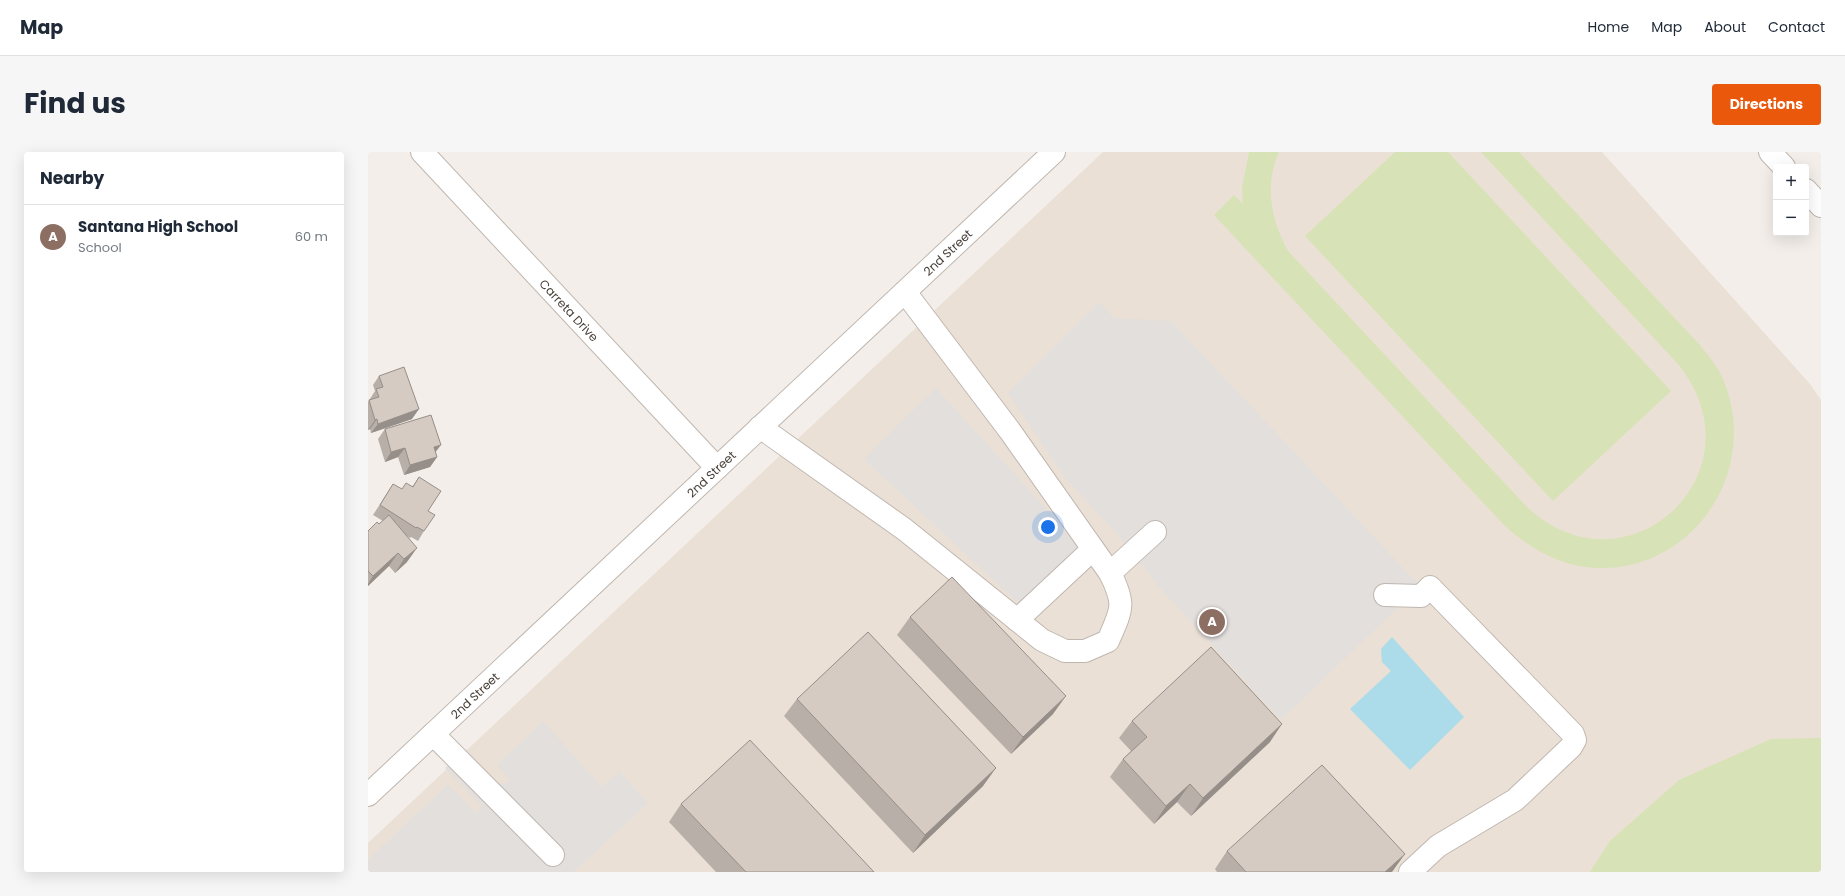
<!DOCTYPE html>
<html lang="en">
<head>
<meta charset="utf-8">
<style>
  body { margin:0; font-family:Poppins,sans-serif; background:#f6f6f7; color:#1f2937 }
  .controls { position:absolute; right:12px; top:12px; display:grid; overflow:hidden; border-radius:4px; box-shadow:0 4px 16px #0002 }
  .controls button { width:36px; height:36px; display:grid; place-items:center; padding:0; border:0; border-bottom:1px solid #e0e1e3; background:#fff; color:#1f2937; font:20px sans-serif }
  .you { position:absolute; left:680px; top:375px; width:14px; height:14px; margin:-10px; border:3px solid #fff; border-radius:50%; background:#1a73e8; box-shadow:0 0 0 6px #1a73e833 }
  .badge { display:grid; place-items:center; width:26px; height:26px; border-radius:50%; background:#ea580c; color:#fff; font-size:13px; font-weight:700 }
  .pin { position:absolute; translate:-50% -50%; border:2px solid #fff; box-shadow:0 1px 4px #0006 }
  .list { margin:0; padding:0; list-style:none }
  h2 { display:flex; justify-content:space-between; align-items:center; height:52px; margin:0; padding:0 16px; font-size:17px }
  h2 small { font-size:13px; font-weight:400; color:#747a83 }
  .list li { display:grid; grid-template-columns:26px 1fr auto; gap:12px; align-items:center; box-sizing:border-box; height:64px; padding:0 16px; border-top:1px solid #e0e1e3 }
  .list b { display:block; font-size:15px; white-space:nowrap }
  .list p { margin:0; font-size:13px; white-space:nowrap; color:#747a83 }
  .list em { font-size:13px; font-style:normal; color:#747a83 }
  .map { position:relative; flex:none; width:1453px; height:720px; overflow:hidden; border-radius:4px }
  header { display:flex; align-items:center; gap:24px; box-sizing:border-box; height:56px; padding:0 20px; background:#fff; border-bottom:1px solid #e0e1e3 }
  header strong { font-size:19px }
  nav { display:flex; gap:22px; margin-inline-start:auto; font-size:14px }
  .intro { display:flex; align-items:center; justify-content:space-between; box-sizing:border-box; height:96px; padding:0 24px }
  h1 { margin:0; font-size:28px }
  .button { padding:10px 18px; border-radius:4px; background:#ea580c; color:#fff; font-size:14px; font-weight:700 }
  main { display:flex; gap:24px; padding:0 24px }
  aside { flex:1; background:#fff; border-radius:4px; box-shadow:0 4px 16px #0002 }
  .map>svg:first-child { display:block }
  .education { fill:#eae0d5 }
  .green { fill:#d7e3b6 }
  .parking { fill:#e2dfdd }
  .water { fill:#acdce9 }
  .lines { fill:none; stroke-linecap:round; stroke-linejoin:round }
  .minor-casing { stroke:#c0b7b0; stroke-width:24 }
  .minor { stroke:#fff; stroke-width:22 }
  .wall { fill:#b8afa8 }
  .shaded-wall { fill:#968e88 }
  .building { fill:#d6cbc3; stroke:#968e88 }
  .labels { text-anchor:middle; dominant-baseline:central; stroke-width:3; stroke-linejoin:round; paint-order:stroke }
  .street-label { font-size:12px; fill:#463e38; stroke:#fff }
</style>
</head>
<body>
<header>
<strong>Map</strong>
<nav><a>Home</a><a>Map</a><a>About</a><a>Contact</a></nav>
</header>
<div class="intro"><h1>Find us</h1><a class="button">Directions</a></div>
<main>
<aside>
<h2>Nearby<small></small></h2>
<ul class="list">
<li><span class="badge" style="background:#8d6e63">A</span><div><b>Santana High School</b><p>School</p></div><em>60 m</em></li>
</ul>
</aside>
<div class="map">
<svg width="1453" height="720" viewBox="0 0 1453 720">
  <rect width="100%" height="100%" fill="#f3eee9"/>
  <polygon class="education" points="735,0 1234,0 1442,232 1453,248 1453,720 0,720 0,691"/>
  <g class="green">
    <path d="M881 0H911C896 33 903 68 920 99L1158 354C1257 449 1398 321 1310 212L1113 0H1151L1331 192C1340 203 1349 214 1355 227 1393 317 1327 419 1229 416 1193 415 1163 397 1137 374L846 63 866 43 875 52 874 36Z"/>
    <polygon points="1027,0 1080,0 1303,239 1185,349 937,84"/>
    <polygon points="1453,586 1453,720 1222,720 1242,689 1311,628 1403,587"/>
  </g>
  <g class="parking">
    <polygon points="731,150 746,166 803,169 1052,434 913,568 792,436 750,383 698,327 640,241"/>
    <polygon points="568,236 715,397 654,455 496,307"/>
    <polygon points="175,569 234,635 251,619 280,651 206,720 0,720 0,708 80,632 108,661 114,654 77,616 97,597 128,631 139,632 141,627 129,613"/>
  </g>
  <polygon class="water" points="1024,485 1096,565 1042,618 982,557 1023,519 1014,510 1013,497"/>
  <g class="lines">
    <defs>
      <g id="minor">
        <path id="s1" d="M54 0 349 316"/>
        <polyline points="1402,0 1416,15"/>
        <polyline points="1438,38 1453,54"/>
        <path d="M392 275 536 377 674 488 697 499H717L740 489C754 457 758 453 742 421L642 279 537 140"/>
        <polyline points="742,421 787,380"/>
        <polyline points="1017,443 1053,444 1062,435 1205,582 1207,588 1203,595 1147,648 1070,694 1042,720"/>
        <polyline points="649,468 725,397"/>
        <polyline points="65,582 185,703"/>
        <path id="s2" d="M0 643 686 0"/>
      </g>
    </defs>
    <use href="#minor" class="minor-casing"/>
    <use href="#minor" class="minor"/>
  </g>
  <g class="wall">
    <polygon points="11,224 44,267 3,281 2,277 0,278 0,250 7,239 5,233"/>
    <polygon points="17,277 67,300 69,305 62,315 36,323 30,305 17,310 10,287"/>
    <polygon points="51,325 60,359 56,379 50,389 43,385 42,386 39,384 39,410 27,421 21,414 0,434 0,379 11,372 15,369 5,363 25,332 33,337 44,335"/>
    <polygon points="542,465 685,562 643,602 529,483"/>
    <polygon points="429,547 615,634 545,701 416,564"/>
    <polygon points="764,569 902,590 823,664 809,650 786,672 742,625 755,607 763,599 751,586"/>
    <polygon points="313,652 506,720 348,720 301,670"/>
    <polygon points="859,699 1024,720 849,720 847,717"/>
  </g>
  <g class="shaded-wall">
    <polygon points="51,257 44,267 3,281 10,272"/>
    <polygon points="9,267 2,277 0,278 7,268"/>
    <polygon points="73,293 66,302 66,295"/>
    <polygon points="37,296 30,305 17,310 23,300"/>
    <polygon points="69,305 62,315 36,323 42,313"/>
    <polygon points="49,396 39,410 27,421 36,407"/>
    <polygon points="30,401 21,414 0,434 0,432 5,424"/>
    <polygon points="698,544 685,562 643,602 655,585"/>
    <polygon points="914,572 902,590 823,664 835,646"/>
    <polygon points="628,616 615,634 545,701 557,683"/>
    <polygon points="822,632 809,650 786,672 798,654"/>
    <polygon points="1037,702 1024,720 1017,720"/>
  </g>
  <g class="building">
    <polygon points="36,215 51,257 10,272 9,267 7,268 1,248 11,245 8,237 15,235 11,224"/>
    <polygon points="63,263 73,293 66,295 69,305 42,313 37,296 23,300 17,277"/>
    <polygon points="51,325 73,339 60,359 67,363 56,379 49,375 48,376 12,353 25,332 34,337 38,331 45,335"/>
    <polygon points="21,363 49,396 36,407 30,401 5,424 0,419 0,379 9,370 11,372"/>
    <polygon points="584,425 698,544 655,585 542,465"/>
    <polygon points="500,480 628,616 557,683 429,547"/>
    <polygon points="843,495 914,572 835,646 822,632 798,654 755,607 779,585 764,569"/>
    <polygon points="382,588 506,720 378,720 313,652"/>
    <polygon points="954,613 1037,702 1017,720 878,720 859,699"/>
  </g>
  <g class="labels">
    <g class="street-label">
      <text stroke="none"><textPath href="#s2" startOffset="794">2nd Street</textPath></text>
      <text stroke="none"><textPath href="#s1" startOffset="216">Carreta Drive</textPath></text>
      <text stroke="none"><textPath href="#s2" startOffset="470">2nd Street</textPath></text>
      <text stroke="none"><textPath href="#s2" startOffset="146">2nd Street</textPath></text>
    </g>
  </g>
</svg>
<div class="controls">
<button>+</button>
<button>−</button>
</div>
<div class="you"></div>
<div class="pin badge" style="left:844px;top:470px;background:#8d6e63">A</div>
</div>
</main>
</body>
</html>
